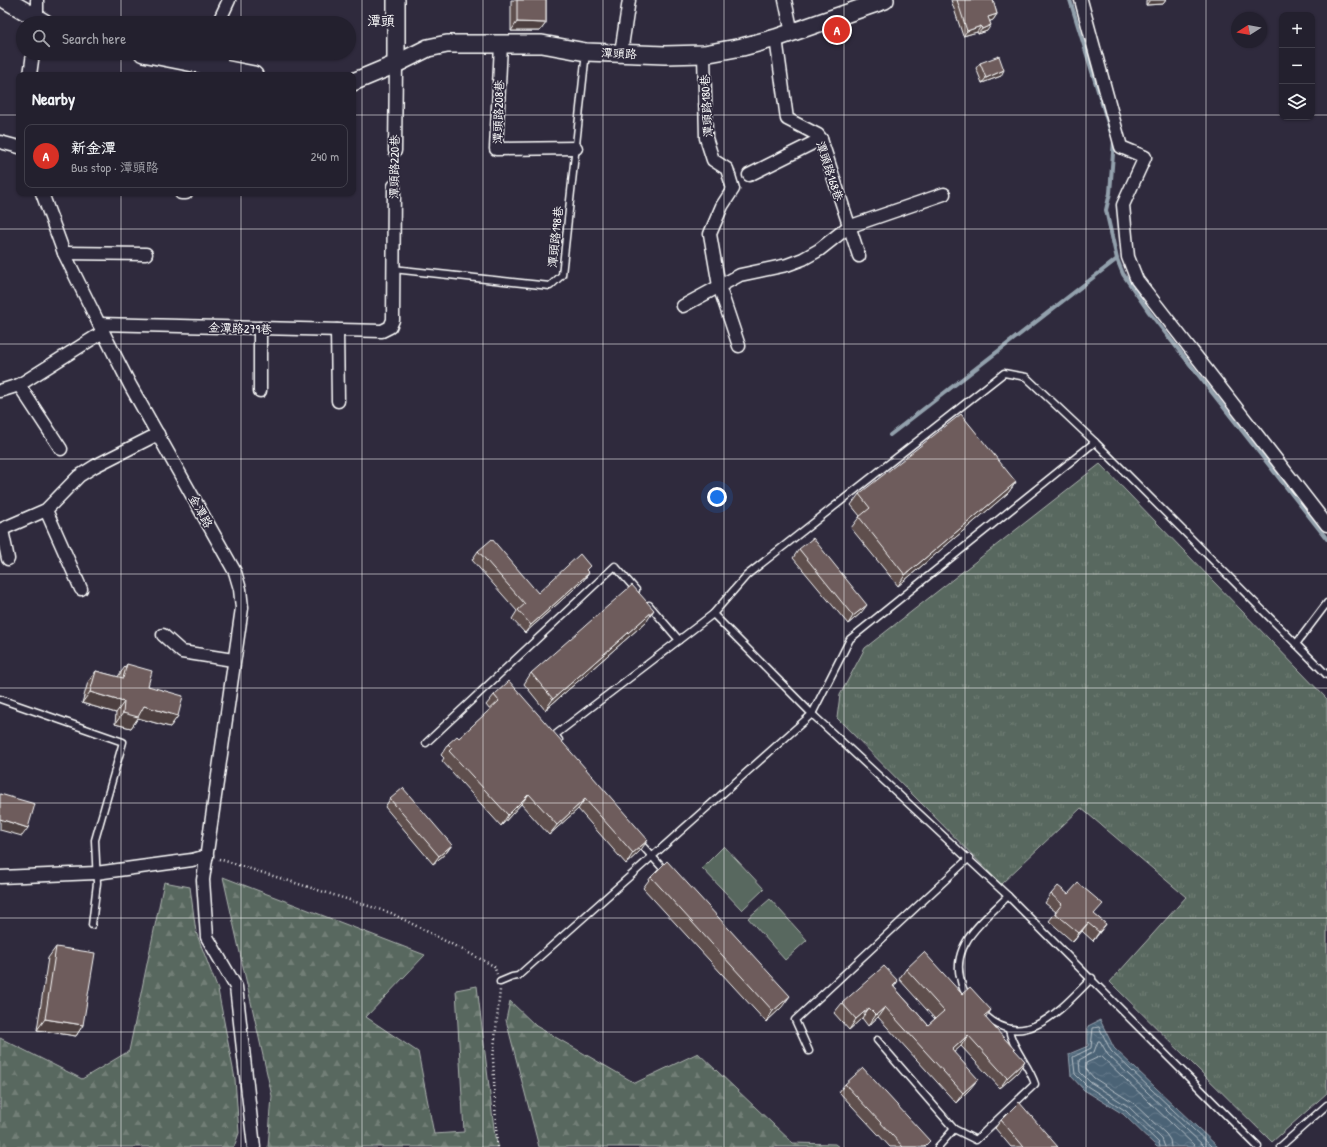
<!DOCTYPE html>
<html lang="en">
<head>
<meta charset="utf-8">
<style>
  body { margin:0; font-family:"Patrick Hand","LXGW WenKai TC",sans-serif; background:#2b2836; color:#f1f3f6 }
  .controls { position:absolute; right:12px; top:12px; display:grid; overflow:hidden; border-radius:8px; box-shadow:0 1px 3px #0004 }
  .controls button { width:36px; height:36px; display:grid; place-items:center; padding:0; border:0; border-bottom:1px solid #403e4a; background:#23202e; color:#f1f3f6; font:20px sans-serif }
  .compass { position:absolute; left:1231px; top:12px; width:36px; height:36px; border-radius:50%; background:#23202e; box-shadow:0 1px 3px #0004; rotate:259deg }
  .you { position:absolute; left:717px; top:497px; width:14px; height:14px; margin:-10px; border:3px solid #fff; border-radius:50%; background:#1a73e8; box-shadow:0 0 0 6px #1a73e833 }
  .badge { display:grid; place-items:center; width:26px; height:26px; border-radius:50%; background:#d93025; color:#fff; font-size:13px; font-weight:700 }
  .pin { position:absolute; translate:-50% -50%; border:2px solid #fff; box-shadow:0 1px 4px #0006 }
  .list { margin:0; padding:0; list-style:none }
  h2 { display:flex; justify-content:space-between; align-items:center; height:52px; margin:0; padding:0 16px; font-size:17px }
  h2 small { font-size:13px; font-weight:400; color:#a3a3aa }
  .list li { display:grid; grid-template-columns:26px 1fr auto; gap:12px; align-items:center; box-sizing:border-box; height:64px; margin:0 8px 8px; padding:0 8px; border:1px solid #403e4a; border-radius:8px }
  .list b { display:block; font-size:15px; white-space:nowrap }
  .list p { margin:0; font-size:13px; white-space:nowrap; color:#a3a3aa }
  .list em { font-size:13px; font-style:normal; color:#a3a3aa }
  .icon { flex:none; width:22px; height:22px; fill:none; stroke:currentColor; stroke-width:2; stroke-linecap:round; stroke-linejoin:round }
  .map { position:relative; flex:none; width:1327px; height:1147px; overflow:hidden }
  .search { position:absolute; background:#23202e; box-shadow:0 1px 3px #0004; left:16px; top:16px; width:340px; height:44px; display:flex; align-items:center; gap:10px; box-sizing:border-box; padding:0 14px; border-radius:22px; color:#a3a3aa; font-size:15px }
  .panel { position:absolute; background:#23202e; box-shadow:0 1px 3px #0004; left:16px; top:72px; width:340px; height:124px; border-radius:8px }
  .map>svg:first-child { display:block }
  .grass { fill:url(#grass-tufts); stroke:#acb4af }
  .forest { fill:url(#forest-firs); stroke:#acb4af }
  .garden { fill:#59685f; stroke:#acb4af }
  .water { fill:url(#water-waves); stroke:#93a1ad }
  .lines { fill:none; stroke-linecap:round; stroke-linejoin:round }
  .shore { stroke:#b7c1c8; stroke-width:1 }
  .stream { stroke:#93a1ad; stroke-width:4 }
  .lane-casing { stroke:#fff; stroke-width:9 }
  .street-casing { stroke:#fff; stroke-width:15 }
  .secondary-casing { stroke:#fff; stroke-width:20 }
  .path { stroke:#fff; stroke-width:2.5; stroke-dasharray:1 3; stroke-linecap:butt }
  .lane { stroke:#2f2a3d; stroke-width:6 }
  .street { stroke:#2f2a3d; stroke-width:12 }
  .secondary { stroke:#2f2a3d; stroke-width:17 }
  .wall { fill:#5f4f4e; stroke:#fff }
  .shaded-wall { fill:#4d4040; stroke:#fff }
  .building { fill:#6e5c5b; stroke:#fff }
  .grid { fill:none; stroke:#fff; stroke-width:1; stroke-opacity:0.55 }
  .labels { text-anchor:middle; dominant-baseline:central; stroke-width:3.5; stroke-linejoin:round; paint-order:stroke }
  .street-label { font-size:12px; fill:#fff; stroke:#2f2a3d }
  .quarter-label { font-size:14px; fill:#fff; stroke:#2f2a3d }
</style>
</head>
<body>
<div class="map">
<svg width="1327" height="1147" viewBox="0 0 1327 1147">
  <defs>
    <pattern id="grass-tufts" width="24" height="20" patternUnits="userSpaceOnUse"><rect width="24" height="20" fill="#59685f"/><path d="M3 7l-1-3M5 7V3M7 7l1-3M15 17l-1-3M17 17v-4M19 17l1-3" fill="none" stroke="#727f77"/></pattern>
    <pattern id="forest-firs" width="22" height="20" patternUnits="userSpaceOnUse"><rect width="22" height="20" fill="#59685f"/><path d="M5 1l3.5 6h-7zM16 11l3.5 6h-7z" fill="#727f77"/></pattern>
    <pattern id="water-waves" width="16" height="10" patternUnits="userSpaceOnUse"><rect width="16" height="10" fill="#4b6376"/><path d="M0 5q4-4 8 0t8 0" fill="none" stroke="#667a8b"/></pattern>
  </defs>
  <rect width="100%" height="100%" fill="#2f2a3d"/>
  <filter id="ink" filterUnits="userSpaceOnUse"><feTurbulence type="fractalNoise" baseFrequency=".025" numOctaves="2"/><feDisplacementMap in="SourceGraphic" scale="8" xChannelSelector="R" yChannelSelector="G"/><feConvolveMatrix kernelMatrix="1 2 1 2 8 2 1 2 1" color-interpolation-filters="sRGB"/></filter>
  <g filter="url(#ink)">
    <polygon class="grass" points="1100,464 1327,699 1327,1093 1272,1142 1110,982 1186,897 1081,808 1001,884 837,718 840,695 865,648"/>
    <g class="forest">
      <polygon points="223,877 425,955 366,1017 418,1052 434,1134 464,1132 456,990 477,986 495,1137 499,1147 268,1147 272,1096"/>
      <polygon points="164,882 190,887 196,932 218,990 235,1079 239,1133 234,1147 0,1147 0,1038 82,1079 129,1051"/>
      <polygon points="510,1001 536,1026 635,1083 698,1053 793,1143 835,1144 839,1147 539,1147 506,1020"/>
    </g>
    <g class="garden">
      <polygon points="724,846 764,889 742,910 702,868"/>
      <polygon points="770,899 807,940 785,960 748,918"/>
    </g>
    <polygon class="water" points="1100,1020 1114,1048 1218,1147 1157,1147 1123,1114 1084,1090 1071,1076 1069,1054 1088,1046 1088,1026"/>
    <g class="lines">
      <g class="shore">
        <polyline points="1160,1147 1159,1143 1126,1111 1087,1086 1075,1074 1073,1057 1091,1048 1093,1028 1099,1027 1111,1051 1212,1147"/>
        <polyline points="1165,1147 1162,1139 1129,1107 1090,1082 1080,1072 1079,1060 1094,1052 1098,1041 1100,1041 1108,1055 1205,1147"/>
        <polyline points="1171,1147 1170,1140 1166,1134 1133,1103 1094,1078 1086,1069 1086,1063 1101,1056 1196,1147"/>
      </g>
      <g class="stream">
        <polyline points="1070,0 1111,133"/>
        <polyline points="1114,140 1110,193 1106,210 1117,259 1123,274 1149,312 1327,539"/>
        <polyline points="890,435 1117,259"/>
      </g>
      <defs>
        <g id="lane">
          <polyline points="393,269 550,286 562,275 586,52"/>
          <polyline points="649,605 679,640"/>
          <polyline points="713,614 747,575 1004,373 1026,377 1095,442"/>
          <polyline points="1296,644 1327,603"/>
          <polyline points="0,699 123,742 95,840 97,883 92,925"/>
          <polyline points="559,740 555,735 713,614 812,714 1008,896 1258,1147"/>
          <polyline points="426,743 615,566 636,590"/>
          <polyline points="639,842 666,872"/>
          <polyline points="500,982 512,977 518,976 812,714 850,639 1095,442 1327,675"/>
          <path d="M970 999C963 992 962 986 960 977 952 942 987 918 1008 896"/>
          <path d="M981 1011C1022 1056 1061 1009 1092 978"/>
          <path d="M877 1040 954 1129 976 1140 1035 1084C1029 1065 1013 1050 1009 1030"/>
          <polyline points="809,1051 795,1020 969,858"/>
          <polyline points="938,1147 954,1129"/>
          <polyline points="1280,1147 1327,1105"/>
        </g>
        <g id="street">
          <polyline points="785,0 792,33"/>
          <polyline points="1081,0 1121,147 1145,157 1123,205 1128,257 1137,280 1327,525"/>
          <polyline points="37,23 37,0"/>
          <polyline points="221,23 221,17 229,0"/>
          <polyline points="776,38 787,119 818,135 821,139 859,256"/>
          <polyline points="501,44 496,149 576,148"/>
          <polyline points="621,53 629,0"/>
          <polyline points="704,54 706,138 713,160 727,169 733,189 722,206 710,234 719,286 739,346"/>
          <polyline points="221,69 221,53"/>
          <polyline points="30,75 33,53"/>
          <polyline points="0,142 19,147"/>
          <polyline points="395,151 396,64"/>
          <polyline points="749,175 821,139"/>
          <polyline points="42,193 64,253 99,324 130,385 235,572 240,589 242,608 203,880 207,937 236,987 254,1147"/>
          <polyline points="181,193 186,193"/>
          <polyline points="64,253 146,254"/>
          <polyline points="683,306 740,275 787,265 803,259 819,250 848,227 944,194"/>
          <polyline points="99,324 382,331 390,327 393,320 394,186"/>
          <polyline points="260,328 260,391"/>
          <polyline points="337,330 338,401"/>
          <polyline points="19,385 61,449"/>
          <polyline points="0,391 19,385 103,332"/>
          <polyline points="46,510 81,589"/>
          <polyline points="0,530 46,510 79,476 95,466 158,434"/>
          <polyline points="2,530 8,559"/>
          <polyline points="163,635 182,652 233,660"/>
          <polyline points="0,877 96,873 192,860 207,856"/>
        </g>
        <g id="secondary">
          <polyline points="6,0 45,23"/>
          <polyline points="396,0 396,64"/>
          <polyline points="143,53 254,75"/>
          <polyline points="353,82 396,64 428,48 447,44 542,44 586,52 665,55 704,54 742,47 776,38 885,0"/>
        </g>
      </defs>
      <use href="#lane" class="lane-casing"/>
      <use href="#street" class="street-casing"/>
      <use href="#secondary" class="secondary-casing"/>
      <g class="path">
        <polyline points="394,175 394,162"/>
        <polyline points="219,859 391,913 494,966 497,974"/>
        <polyline points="497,1147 493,1058 500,990"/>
      </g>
      <use href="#lane" class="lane"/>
      <use href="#street" class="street"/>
      <use href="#secondary" class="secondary"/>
    </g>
    <g class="wall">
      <polygon points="511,0 546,0 546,23 540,31 511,31"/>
      <polygon points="951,0 993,0 997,14 993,20 990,21 987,31 978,34 977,32 963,36"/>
      <polygon points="1146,0 1166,0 1163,4 1146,5"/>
      <polygon points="980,63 1001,76 982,83 976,68"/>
      <polygon points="1016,482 1008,493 898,586 851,528 860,516 851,505 859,494"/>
      <polygon points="799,549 861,613 848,624 793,558"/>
      <polygon points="478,551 538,593 587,571 589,573 583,581 525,633 512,619 517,611 472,560"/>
      <polygon points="647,621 545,710 524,684 531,673"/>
      <polygon points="127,664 178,716 170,727 138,718 131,728 115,724 116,713 82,703 88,682 96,671 118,677 119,675"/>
      <polygon points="494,695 640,851 626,864 578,809 549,835 521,804 501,826 442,761 444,758 441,755 448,744 459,738 490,710 486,705"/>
      <polygon points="390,799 452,845 446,853 433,864 385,807"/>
      <polygon points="651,877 782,1007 766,1022 643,888"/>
      <polygon points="1051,894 1068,894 1106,924 1093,941 1082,931 1073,942 1049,921 1056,912 1045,903"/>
      <polygon points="56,947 83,1025 76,1036 37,1030 48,958"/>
      <polygon points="906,969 962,994 986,1018 1018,1072 1000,1088 961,1046 954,1052 970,1089 956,1103 878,1017 868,1026 862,1018 849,1030 834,1013 842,1003 898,981 894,987 928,1025 935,1019 899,979"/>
      <polygon points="845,1084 926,1147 890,1147 839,1092"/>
      <polygon points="1001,1120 1058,1147 1011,1147 995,1128"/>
    </g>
    <g class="shaded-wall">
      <polygon points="1150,0 1166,0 1163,4 1146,5"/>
      <polygon points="997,14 993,20 985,23 988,17"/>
      <polygon points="517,22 546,23 540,31 511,31"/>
      <polygon points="991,25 987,31 978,34 982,29"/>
      <polygon points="981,26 977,32 963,36 967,31"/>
      <polygon points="1004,70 1001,76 982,83 986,78"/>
      <polygon points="1016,482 1008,493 898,586 905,575"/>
      <polygon points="589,573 583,581 525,633 531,625"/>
      <polygon points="867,605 861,613 848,624 853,616"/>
      <polygon points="654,610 647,621 545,710 553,699"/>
      <polygon points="90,692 124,702 116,713 82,703"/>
      <polygon points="144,706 178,716 170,727 138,718 131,728 115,724 123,713"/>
      <polygon points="529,794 521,804 501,826 508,815"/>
      <polygon points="585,799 578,809 549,835 557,825"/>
      <polygon points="0,819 28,828 22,836 0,830"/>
      <polygon points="648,840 640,851 626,864 633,853"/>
      <polygon points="452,845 446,853 433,864 439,856"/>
      <polygon points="1088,923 1082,931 1073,942 1079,933"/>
      <polygon points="1106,924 1100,932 1093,941 1099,932"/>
      <polygon points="790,996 782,1007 766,1022 773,1011"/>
      <polygon points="885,1007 878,1017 868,1026 876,1015"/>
      <polygon points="869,1008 862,1018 849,1030 856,1019"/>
      <polygon points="991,1010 984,1021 984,1016"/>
      <polygon points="45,1019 83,1025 76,1036 37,1030"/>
      <polygon points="968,1035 961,1046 944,1061 952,1050"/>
      <polygon points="1025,1061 1018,1072 1000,1088 1007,1078"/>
      <polygon points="978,1079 970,1089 956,1103 963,1093"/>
    </g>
    <g class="building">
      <polygon points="517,0 546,0 546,23 517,22"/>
      <polygon points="957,0 993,0 997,14 988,17 991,25 982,29 981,26 967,31"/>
      <polygon points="999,56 1004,70 986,78 980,63"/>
      <polygon points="961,414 1016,482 905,575 859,517 870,508 859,494"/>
      <polygon points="813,538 867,605 853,616 799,549"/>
      <polygon points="492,539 538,593 580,554 590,566 586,570 589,573 531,625 518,610 525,604 478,551"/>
      <polygon points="632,585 654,610 553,699 531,673"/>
      <polygon points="127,664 152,671 148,686 183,696 178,716 144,706 138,717 123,713 124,702 90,692 96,671 123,678"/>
      <polygon points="509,681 648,840 633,853 585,799 557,825 529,794 508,815 449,751 452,748 448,744 457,736 459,738 499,701 494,695"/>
      <polygon points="403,788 452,845 439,856 390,799"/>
      <polygon points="0,794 35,804 28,828 0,819"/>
      <polygon points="667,861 790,996 773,1011 651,877"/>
      <polygon points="1078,883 1103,904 1094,914 1106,924 1099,932 1088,923 1079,933 1055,913 1062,904 1051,894 1058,886 1068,894"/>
      <polygon points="56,947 95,953 83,1025 45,1019"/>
      <polygon points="924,952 962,994 970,987 991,1010 984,1016 1025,1061 1007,1078 968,1035 952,1050 978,1079 963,1093 885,1007 876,1015 869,1008 856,1019 842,1003 884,966 898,981 893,986 928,1025 944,1011 906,969"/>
      <polygon points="863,1068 930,1141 924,1147 903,1147 845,1084"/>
      <polygon points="1019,1102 1058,1147 1024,1147 1001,1120"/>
    </g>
  </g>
  <path class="grid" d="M121 0V23M241 0V23M362 0V1147M483 0V1147M603 0V1147M724 0V1147M844 0V1147M965 0V1147M1086 0V1147M1206 0V1147M121 53V75M241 53V75M0 115H19M353 115H1282M1312 115H1327M121 193V1147M241 193V1147M0 229H1327M0 344H1327M0 459H1327M0 574H1327M0 688H1327M0 803H1327M0 918H1327M0 1032H1327"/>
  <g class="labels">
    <g class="street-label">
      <text transform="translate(619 53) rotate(2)">潭頭路</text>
      <text transform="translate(706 106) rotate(-93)">潭頭路180巷</text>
      <text transform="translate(498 112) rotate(-88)">潭頭路208巷</text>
      <text transform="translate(394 167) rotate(-89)">潭頭路220巷</text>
      <text transform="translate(830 171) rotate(72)">潭頭路168巷</text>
      <text transform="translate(555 237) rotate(-84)">潭頭路198巷</text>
      <text transform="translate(240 328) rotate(2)">金潭路279巷</text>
      <text transform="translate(201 511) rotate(61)">金潭路</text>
    </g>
    <g class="quarter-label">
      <text x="381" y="20">潭頭</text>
    </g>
  </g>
</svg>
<div class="controls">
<button>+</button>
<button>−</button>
<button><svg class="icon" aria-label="layers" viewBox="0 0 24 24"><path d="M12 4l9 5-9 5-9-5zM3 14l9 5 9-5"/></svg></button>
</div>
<svg class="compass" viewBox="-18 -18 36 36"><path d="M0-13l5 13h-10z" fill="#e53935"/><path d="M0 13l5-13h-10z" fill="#a3a3aa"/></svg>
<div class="you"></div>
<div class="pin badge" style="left:837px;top:30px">A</div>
<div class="search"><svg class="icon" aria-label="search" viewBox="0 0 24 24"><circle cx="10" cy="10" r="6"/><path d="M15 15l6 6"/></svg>Search here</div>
<section class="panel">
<h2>Nearby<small></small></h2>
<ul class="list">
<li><span class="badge">A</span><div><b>新金潭</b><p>Bus stop · 潭頭路</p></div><em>240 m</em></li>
</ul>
</section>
</div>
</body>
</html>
